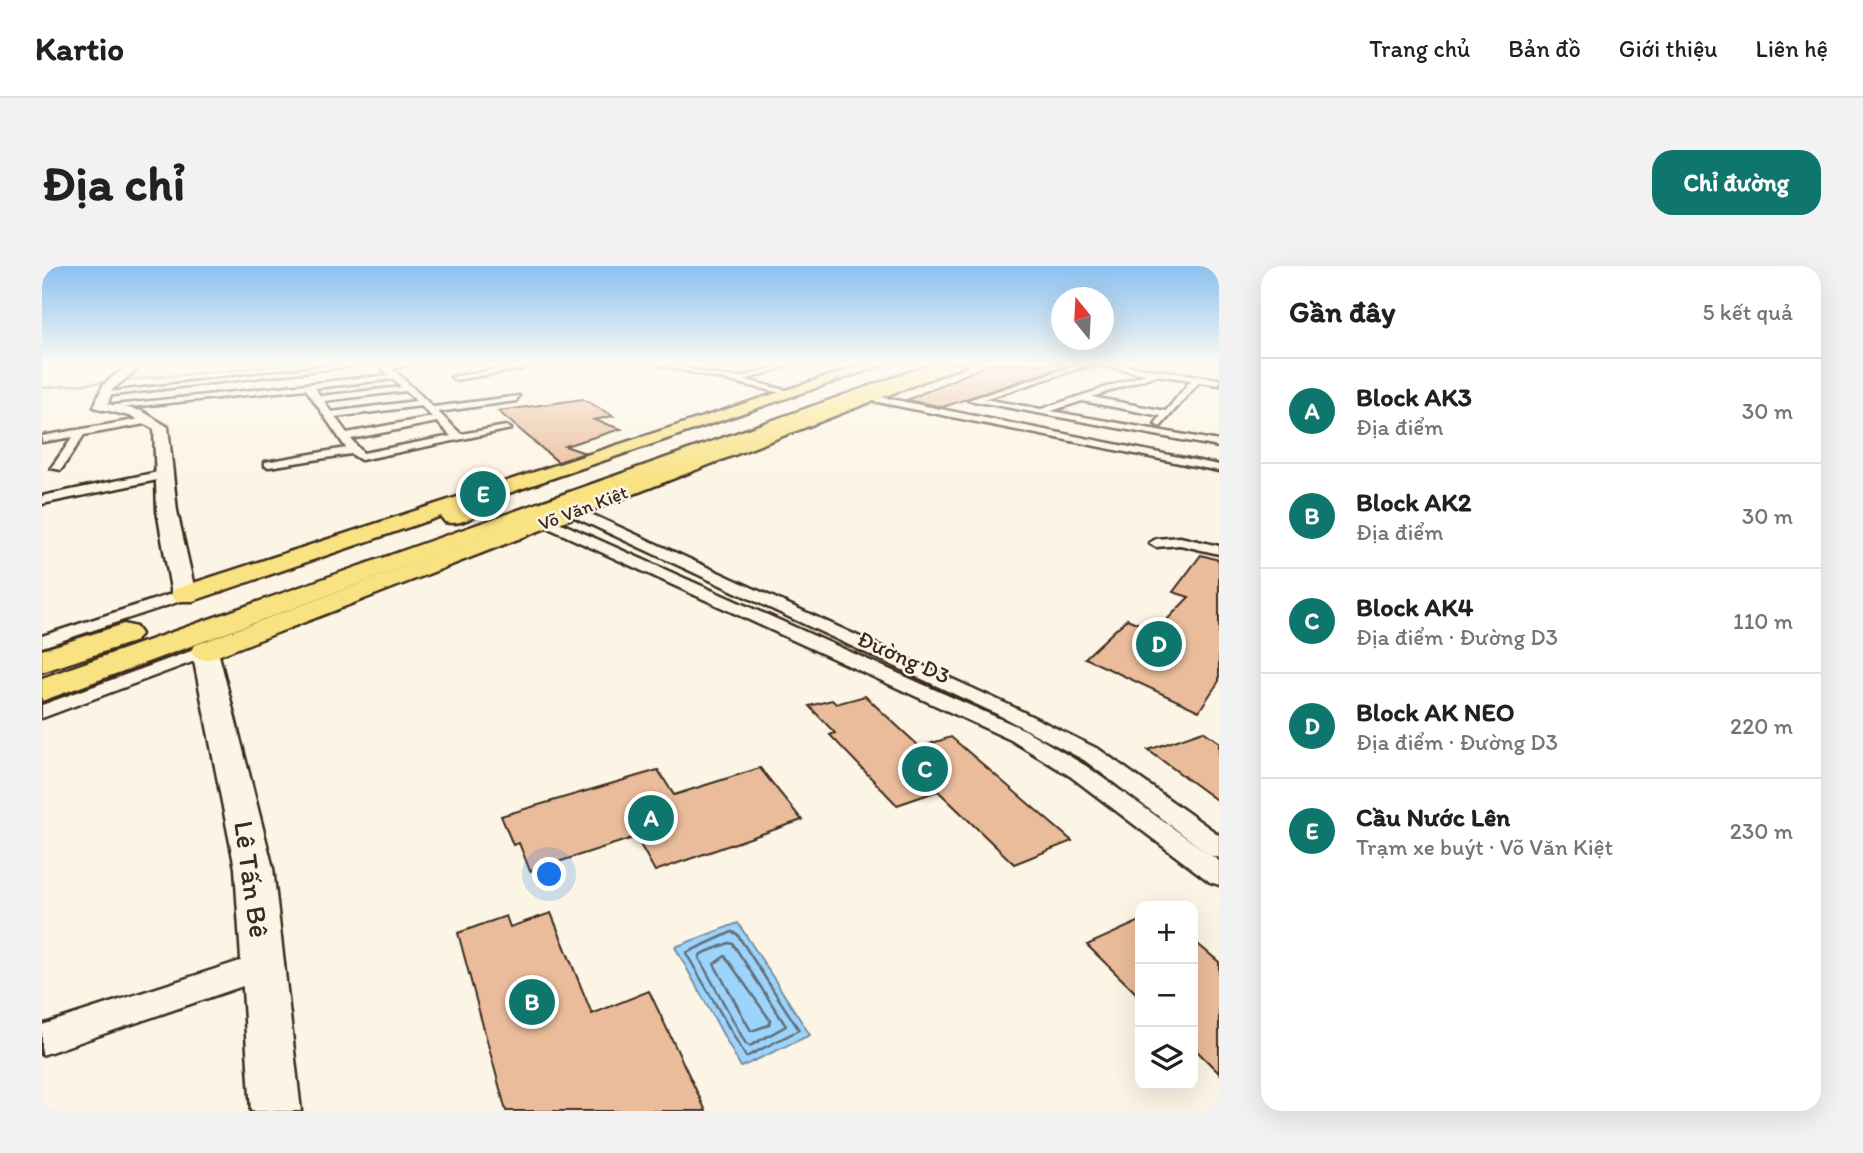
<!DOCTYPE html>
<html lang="vi">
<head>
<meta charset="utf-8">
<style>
  body { margin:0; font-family:Itim,sans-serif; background:#f2f2f2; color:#202124 }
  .controls { position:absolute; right:21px; bottom:21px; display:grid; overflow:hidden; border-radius:14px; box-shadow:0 7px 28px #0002 }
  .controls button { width:63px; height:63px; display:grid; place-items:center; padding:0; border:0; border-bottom:2px solid #e0e0e0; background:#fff; color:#202124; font:35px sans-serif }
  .compass { position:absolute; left:1009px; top:21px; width:63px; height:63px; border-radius:50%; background:#fff; box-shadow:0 7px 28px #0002; rotate:342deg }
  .you { position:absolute; left:508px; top:609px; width:24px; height:24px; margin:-18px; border:5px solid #fff; border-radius:50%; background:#1a73e8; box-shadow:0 0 0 10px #1a73e833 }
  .badge { display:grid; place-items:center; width:46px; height:46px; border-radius:50%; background:#0f766e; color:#fff; font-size:23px; font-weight:700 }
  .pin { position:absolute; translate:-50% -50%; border:4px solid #fff; box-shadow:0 2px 7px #0006 }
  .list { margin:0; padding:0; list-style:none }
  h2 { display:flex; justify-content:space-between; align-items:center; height:91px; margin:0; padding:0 28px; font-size:30px }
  h2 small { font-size:23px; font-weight:400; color:#757577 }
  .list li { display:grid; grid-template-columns:46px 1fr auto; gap:21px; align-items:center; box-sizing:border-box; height:105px; padding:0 28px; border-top:2px solid #e0e0e0 }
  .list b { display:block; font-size:26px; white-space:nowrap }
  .list p { margin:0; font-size:23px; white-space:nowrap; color:#757577 }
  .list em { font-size:23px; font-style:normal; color:#757577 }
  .icon { flex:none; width:38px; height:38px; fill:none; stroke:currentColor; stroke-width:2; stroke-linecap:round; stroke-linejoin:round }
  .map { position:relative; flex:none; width:1177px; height:845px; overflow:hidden; border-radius:21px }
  header { display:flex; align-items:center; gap:42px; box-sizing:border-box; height:98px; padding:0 35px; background:#fff; border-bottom:2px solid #e0e0e0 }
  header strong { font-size:33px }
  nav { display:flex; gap:38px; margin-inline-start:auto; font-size:24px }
  .intro { display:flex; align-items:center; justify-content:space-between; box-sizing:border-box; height:168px; padding:0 42px }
  h1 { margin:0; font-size:49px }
  .button { padding:18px 32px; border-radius:21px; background:#0f766e; color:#fff; font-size:24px; font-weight:700 }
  main { display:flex; gap:42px; padding:0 42px }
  aside { flex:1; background:#fff; border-radius:21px; box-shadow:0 7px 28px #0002 }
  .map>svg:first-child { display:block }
  .water { fill:#9dd4fc; stroke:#7690a3; stroke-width:2 }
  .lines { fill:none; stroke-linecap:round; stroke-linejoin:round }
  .shore { stroke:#626e77; stroke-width:2.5 }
  .stream { stroke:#7690a3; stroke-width:2.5 }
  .building { fill:#eabc9b; stroke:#3b2a1e; stroke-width:2 }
  .street-casing { stroke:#3b2a1e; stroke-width:5 }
  .secondary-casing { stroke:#3b2a1e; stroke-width:5 }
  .primary-casing { stroke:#3b2a1e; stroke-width:5 }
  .highway-casing { stroke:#3b2a1e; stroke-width:5 }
  .street { fill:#fcf5e5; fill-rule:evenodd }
  .secondary { fill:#fcf5e5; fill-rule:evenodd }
  .primary { fill:#f8e281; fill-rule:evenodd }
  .highway { fill:#f8e281; fill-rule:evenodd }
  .labels { text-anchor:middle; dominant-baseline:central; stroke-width:5; stroke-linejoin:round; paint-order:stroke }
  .far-street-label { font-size:19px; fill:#3b2a1e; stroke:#fcf5e5 }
  .street-label { font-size:23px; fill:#3b2a1e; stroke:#fcf5e5 }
  .near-street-label { font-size:28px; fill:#3b2a1e; stroke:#fcf5e5 }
</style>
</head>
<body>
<header>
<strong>Kartio</strong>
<nav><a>Trang chủ</a><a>Bản đồ</a><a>Giới thiệu</a><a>Liên hệ</a></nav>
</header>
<div class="intro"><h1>Địa chỉ</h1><a class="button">Chỉ đường</a></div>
<main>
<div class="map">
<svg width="1177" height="845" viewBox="0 0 1177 845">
  <rect width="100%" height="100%" fill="#fcf5e5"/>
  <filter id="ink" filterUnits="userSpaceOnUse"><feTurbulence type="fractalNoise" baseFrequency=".0143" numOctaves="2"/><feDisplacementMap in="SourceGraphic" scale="14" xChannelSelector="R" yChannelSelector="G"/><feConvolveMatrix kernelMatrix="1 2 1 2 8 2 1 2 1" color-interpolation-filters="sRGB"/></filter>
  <g filter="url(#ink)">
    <polygon class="water" points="696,657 768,769 699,801 633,681"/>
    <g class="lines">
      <g class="shore">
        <polygon points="690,666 695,668 757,764 704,791 644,687"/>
        <polygon points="687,677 691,678 744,760 708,780 704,778 657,692 659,688"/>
        <polygon points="683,690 728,754 727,759 709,765 672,698"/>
      </g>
      <polyline class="stream" points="0,122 254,98"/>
    </g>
    <g class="building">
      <polygon points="947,98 1022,98 1023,100 901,141 865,134"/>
      <polygon points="541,133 571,150 552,154 579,163 523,180 543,187 516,196 456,145"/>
      <polygon points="1159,289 1177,294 1177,415 1157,445 1043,392 1085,353 1114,365 1147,331 1131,326"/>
      <polygon points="823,430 878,481 909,471 1030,575 972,598 896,525 855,539 788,469 793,467 767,440 790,434 794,438"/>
      <polygon points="1161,465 1177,476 1177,536 1106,484"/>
      <polygon points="718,502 760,554 613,605 594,571 488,605 477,577 471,579 459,550 616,504 632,529"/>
      <polygon points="509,647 550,748 607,725 664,845 464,845 416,667 464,650 468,661"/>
      <polygon points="1098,655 1098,731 1045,679"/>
      <polygon points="1151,674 1177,696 1177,807 1151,781"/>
    </g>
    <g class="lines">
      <defs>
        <g id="street">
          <polygon points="300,98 326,98 63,130 59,127"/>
          <path d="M337 98H373L350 102 391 141 477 130 474 135 396 146 419 168 464 160 469 163 319 194 309 188 227 201 223 200V196L304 182 264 123 59 144 54 141 347 109ZM352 113 359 121 278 130 273 122ZM364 125 374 135 289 146 282 135ZM379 140 390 151 305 167 293 151ZM395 156 409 170 321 187 309 173Z"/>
          <polygon points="466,98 475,98 481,103 413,114 409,111 470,101"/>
          <path d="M614 98C640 98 665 110 691 111 710 112 730 98 750 98L703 114 756 127 752 130Z"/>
          <path d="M1039 98H1051L942 133 999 143 1104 108 1053 98H1073L1177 113V119L1157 116 1118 161 1113 158 1119 150 1040 135 1009 145 1177 175V181L926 134ZM1114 109 1149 114 1124 145 1050 131Z"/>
          <polygon points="829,129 1177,199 1177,205 826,134"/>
          <polygon points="110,151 114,156 42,169 19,204 9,202 31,171 0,176 0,170"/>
          <polygon points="121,205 127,209 125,212 0,238 0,230"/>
          <polygon points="528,243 538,243 967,439 1058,484 1177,569 1177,592 1168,589 1042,494 953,447 528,249"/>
          <polygon points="500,253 510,253 983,464 1044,500 1177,595 1177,619 1168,616 1028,510 969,474 500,259"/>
          <polygon points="1138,271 1177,280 1177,288 1138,279 1114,281 1107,277 1114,273"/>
          <polygon points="142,324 148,326 148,332 0,381 0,370"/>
          <polygon points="163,380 169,381 172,385 169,389 0,452 0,439"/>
          <polygon points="223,687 233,691 237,700 233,709 0,789 0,759"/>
        </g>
        <g id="secondary">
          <polygon points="87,98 101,98 70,124 66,138 100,145 126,161 135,245 154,329 150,334 134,334 130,329 115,245 112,163 91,151 52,141 61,119"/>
          <polygon points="163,377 172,379 176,385 231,602 259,845 209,845 193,602 150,385 154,379"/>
        </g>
        <g id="primary">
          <polygon points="824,98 844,98 151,335 133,335 129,329 133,323"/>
          <polygon points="907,98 926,98 173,391 163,394 153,391 148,385 153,379"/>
        </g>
        <g id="highway">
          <polygon points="890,98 913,98 0,435 0,412"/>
          <path d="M442 223 450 225 454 230C444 245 421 261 403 256L399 251C408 239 428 226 442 223Z"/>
          <polygon points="82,358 94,361 99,368 94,375 0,406 0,384"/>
        </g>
      </defs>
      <use href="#street" class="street-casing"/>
      <use href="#secondary" class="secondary-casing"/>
      <use href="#primary" class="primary-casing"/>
      <use href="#highway" class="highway-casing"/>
      <use href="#street" class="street"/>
      <use href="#secondary" class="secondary"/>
      <use href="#primary" class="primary"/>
      <use href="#highway" class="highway"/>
    </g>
  </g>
  <linearGradient id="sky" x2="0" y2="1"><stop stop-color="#8ac1f0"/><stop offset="0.45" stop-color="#fefaf3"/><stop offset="1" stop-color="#fefaf3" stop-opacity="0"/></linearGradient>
  <rect width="1177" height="216" fill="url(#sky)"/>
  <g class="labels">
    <g class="far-street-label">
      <text transform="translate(541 242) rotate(-21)">Võ Văn Kiệt</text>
    </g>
    <g class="street-label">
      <text transform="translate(862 391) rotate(24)">Đường D3</text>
    </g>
    <g class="near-street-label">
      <text transform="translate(210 613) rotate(82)">Lê Tấn Bê</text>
    </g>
  </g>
</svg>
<div class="controls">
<button>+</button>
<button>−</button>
<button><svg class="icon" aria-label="layers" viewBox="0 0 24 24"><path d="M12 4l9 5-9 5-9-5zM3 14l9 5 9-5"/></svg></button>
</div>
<svg class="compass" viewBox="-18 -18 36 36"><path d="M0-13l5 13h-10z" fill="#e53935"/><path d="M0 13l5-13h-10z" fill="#757577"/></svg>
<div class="you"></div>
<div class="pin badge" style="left:609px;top:552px">A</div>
<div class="pin badge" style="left:490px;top:736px">B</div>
<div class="pin badge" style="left:883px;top:503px">C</div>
<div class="pin badge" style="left:1117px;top:378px">D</div>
<div class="pin badge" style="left:441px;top:228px">E</div>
</div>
<aside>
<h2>Gần đây<small>5 kết quả</small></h2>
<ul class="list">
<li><span class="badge">A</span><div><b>Block AK3</b><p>Địa điểm</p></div><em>30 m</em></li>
<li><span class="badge">B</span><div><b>Block AK2</b><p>Địa điểm</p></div><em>30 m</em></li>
<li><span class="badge">C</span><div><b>Block AK4</b><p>Địa điểm · Đường D3</p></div><em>110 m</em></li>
<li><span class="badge">D</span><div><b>Block AK NEO</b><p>Địa điểm · Đường D3</p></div><em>220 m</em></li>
<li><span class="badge">E</span><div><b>Cầu Nước Lên</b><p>Trạm xe buýt · Võ Văn Kiệt</p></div><em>230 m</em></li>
</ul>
</aside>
</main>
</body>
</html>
